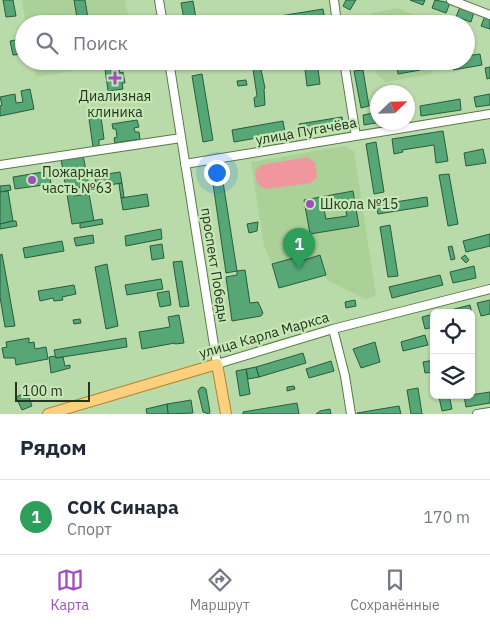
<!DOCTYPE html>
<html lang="ru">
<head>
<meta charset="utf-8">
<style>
  body { margin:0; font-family:"IBM Plex Sans",sans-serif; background:#f2f2f3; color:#1f2937 }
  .controls { position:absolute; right:15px; bottom:15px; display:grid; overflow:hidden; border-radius:8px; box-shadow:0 1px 4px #0004 }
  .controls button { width:45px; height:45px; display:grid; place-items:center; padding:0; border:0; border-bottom:1px solid #e0e1e3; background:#fff; color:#1f2937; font:25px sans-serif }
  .compass { position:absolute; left:370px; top:85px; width:45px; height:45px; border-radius:50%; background:#fff; box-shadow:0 1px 4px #0004; rotate:67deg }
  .scale { position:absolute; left:15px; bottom:12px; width:75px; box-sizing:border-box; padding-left:5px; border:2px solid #26331f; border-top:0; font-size:14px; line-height:18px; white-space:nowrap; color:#26331f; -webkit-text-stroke:4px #c6e8b6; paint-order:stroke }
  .you { position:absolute; left:216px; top:172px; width:18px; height:18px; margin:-12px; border:4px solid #fff; border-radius:50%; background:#1a73e8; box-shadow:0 0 0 8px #1a73e833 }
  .badge { display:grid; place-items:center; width:32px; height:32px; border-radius:50%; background:#9f4ebe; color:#fff; font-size:16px; font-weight:700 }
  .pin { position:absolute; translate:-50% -41px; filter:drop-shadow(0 1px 2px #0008) }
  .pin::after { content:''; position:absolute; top:26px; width:18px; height:15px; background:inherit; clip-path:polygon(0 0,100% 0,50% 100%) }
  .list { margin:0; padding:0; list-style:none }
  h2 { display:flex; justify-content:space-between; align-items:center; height:65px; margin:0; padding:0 20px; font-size:21px }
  h2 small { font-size:16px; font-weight:400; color:#747a83 }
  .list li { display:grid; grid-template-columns:32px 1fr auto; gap:15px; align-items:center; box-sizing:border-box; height:75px; padding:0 20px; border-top:1px solid #e0e1e3 }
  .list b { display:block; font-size:19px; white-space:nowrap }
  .list p { margin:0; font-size:16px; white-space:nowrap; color:#747a83 }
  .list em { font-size:16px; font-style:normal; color:#747a83 }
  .icon { flex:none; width:28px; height:28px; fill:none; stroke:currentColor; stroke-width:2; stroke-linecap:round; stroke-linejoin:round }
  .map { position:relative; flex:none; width:490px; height:414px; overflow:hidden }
  .search { position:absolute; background:#fff; box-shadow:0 1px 4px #0004; left:15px; right:15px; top:15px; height:55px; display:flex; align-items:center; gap:12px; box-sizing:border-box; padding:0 18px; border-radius:28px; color:#747a83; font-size:19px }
  .sheet { height:140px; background:#fff }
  nav { display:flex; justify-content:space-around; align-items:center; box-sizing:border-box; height:70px; border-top:1px solid #e0e1e3; background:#fff; font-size:14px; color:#747a83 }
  nav a { display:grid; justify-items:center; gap:2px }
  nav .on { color:#9f4ebe }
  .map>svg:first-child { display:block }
  .built { fill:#abd199 }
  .green { fill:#ef979d }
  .building { fill:#56a676; stroke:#285d3e; fill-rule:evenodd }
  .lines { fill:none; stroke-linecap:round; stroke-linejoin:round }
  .minor-casing { stroke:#5a794b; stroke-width:10 }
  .major-casing { stroke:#b18527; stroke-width:12 }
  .minor { stroke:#fff; stroke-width:8 }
  .major { stroke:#fdd080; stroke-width:10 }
  .poi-dot { fill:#9f4ebe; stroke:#c6e8b6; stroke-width:2 }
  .labels { text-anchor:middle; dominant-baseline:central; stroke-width:4.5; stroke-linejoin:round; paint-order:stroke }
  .poi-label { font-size:14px; fill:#26331f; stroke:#c6e8b6; text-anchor:start }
  .street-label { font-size:14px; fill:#26331f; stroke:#c6e8b6 }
</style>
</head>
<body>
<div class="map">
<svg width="490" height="414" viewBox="0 0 490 414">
  <rect width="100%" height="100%" fill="#b9dba9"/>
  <g class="built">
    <polygon points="22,0 125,0 130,24 26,24"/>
    <polygon points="398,8 423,19 424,24 367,24 367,20 372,13"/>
    <polygon points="33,61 129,61 36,77"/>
    <polygon points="373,61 431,61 433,74 385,82 375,72"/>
    <polygon points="344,146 354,151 376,296 365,299 327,280 320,255 298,262 296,257 272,264 264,246 251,162"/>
  </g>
  <g class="green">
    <polygon points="307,157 315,163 317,177 311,183 265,189 257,183 255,171 261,165"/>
    <polygon points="300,228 303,250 292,251 289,230"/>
  </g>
  <g class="building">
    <polygon points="3,0 13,0 16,16 6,17"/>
    <polygon points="74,0 85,0 89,24 78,24"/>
    <polygon points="346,0 356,0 350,10 343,6"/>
    <polygon points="410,0 425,0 423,5"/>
    <polygon points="435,0 450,3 446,13 432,8"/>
    <polygon points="193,1 197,24 185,24 181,3"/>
    <polygon points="460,7 474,12 471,22 456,17"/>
    <polygon points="323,9 325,20 305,24 282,24 280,16"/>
    <polygon points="354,16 355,24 346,24 345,17"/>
    <polygon points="485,16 490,18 490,29 481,26"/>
    <polygon points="21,39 23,54 13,55 10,41"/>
    <polygon points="480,54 482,65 453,70 453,68 445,69 443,61 466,61 466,56"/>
    <polygon points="249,61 258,61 259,65 260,65 265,88 264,89 265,105 255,107 254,98 257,96 253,69 249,67"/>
    <polygon points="304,61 317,61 320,84 307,86"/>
    <polygon points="396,61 418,61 420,70 398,74"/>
    <polygon points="119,67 120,73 123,72 125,83 122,83 123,89 108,91 105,69"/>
    <polygon points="490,67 490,78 487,79 485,68"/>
    <polygon points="363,70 369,106 361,108 354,71"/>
    <polygon points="202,74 213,140 203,142 192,76"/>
    <polygon points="246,80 247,85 238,86 237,81"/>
    <polygon points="30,89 34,109 0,116 0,106 2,105 0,97 15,94 16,103 23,102 21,91"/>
    <polygon points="490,94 490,105 476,107 474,97"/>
    <polygon points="460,99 461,110 421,116 420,106"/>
    <polygon points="378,112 378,122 382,122 364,125 363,115"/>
    <polygon points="101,117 104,139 99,140 99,146 93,147 89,119"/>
    <polygon points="342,117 344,128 301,136 299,124"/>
    <polygon points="137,120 139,127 134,128 135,132 139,132 140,139 115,143 114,138 117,137 116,129 113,129 112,124"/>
    <polygon points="283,121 285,133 234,142 232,130"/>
    <polygon points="443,131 448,161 436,163 434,145 402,150 403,152 394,154 392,139"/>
    <polygon points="376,142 384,192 374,194 366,144"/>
    <polygon points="483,149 486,163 466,166 464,153"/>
    <polygon points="83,155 89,186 73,189 74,196 89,194 94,221 72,224 61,159"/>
    <polygon points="221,169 237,271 226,273 211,170"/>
    <polygon points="49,171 51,184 15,189 13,177"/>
    <polygon points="120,172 122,183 96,187 95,176"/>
    <polygon points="449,174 458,224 448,226 439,175"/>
    <polygon points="122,183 124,197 121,198 119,184"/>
    <polygon points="10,185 11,190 0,192 0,186"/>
    <polygon points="8,191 13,221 0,224 0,192"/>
    <path d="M353 191 359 226 310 234 304 200ZM344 202 347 216 326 219 323 205Z"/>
    <polygon points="147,194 149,206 123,210 121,198"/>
    <polygon points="427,197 428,206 378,214 376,205"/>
    <polygon points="102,219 103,224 80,228 80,223"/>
    <polygon points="13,221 16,221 17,226 0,229 0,224"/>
    <polygon points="258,222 257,231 249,233 247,224"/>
    <polygon points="390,225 398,276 388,277 380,227"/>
    <polygon points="161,229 162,239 126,246 125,236"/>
    <polygon points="490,234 490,246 466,252 463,241"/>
    <polygon points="93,235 94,243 76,246 74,238"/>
    <polygon points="62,241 64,251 25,258 23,248"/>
    <polygon points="162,244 164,258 152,260 150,246"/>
    <polygon points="452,246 455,259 451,260 448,247"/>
    <polygon points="2,254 15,326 5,327 0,297 0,255"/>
    <polygon points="320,255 326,275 279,288 272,264 297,257 298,262"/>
    <polygon points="465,255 469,260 466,263 461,258"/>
    <polygon points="182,261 189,306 180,307 173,262"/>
    <polygon points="107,264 118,326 106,329 95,267"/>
    <polygon points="474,266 476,278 453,283 450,272"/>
    <polygon points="245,270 250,303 258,302 263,313 261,316 232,321 226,277 237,275 237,271"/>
    <polygon points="440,275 443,285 392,298 389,287"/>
    <polygon points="161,279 163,289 127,295 125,285"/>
    <polygon points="74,285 76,294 62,297 63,300 54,301 53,298 40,301 38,291"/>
    <polygon points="169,291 171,305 160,307 157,293"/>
    <polygon points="355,300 356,306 346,308 345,302"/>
    <polygon points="490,300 490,314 481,316 477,303"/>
    <polygon points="470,305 473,318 471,319 471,313 439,313"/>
    <polygon points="434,314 434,327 425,329 422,317"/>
    <polygon points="179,315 184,343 175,344 175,343 142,349 139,332 170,327 168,317"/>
    <polygon points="80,319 81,323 74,324 73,320"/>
    <polygon points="425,335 428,345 403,351 401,342"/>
    <polygon points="29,338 29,343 34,342 35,349 46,347 48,359 16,365 15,358 4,358 2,348 7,347 6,342"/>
    <polygon points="126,338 127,347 56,358 54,350"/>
    <polygon points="375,342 380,362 361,368 353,349"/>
    <polygon points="303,353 306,363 259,377 256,367"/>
    <polygon points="55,356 56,358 63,357 65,366 70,365 70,368 51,373 49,357"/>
    <polygon points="434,360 434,372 425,373 423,362"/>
    <polygon points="331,361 334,371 309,378 306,369"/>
    <polygon points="256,367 259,377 248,379 246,369"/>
    <polygon points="246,369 250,394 240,396 236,371"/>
    <polygon points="294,386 295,389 287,391 287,387"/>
    <polygon points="203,387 206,389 210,412 209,414 203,412 198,391 200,388"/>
    <polygon points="418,388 422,414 411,414 407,390"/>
    <polygon points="27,392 32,406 22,410 16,397"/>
    <polygon points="490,392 490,403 466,407 464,396"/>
    <polygon points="449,395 452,409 442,411 439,397"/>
    <polygon points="191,400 193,413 168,414 167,404"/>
    <polygon points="297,403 299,414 243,414 243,412"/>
    <polygon points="167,404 168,414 147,414 146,409"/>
    <polygon points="399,406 401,414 357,414 357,413"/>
    <polygon points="330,409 331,414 316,414 320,411"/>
  </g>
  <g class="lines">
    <defs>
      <g id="minor">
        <polyline points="159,0 163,24"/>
        <polyline points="334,0 337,24"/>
        <polyline points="451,0 490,15"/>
        <polyline points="169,61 217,364 333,329 490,289"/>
        <polyline points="344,61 356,136"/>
        <polyline points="185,164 490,114"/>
        <polyline points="0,165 181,138"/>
        <polyline points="333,329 345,376 351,414"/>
        <polyline points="477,414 490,412"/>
      </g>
      <polyline id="major" points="48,414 217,364 226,414"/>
    </defs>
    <use href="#minor" class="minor-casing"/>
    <use href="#major" class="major-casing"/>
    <use href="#minor" class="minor"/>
    <use href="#major" class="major"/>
  </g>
  <g class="poi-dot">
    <path d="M112.5 70.5h5v5h5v5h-5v5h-5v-5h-5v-5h5z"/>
    <circle cx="32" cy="180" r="5"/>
    <circle cx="310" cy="204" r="5"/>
  </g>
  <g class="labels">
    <g class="poi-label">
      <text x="115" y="96" text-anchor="middle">Диализная<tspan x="115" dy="16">клиника</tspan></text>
      <text x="42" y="172">Пожарная<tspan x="42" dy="16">часть №63</tspan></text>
      <text x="320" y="204">Школа №15</text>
    </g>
    <g class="street-label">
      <text transform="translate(306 131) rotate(-10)">улица Пугачёва</text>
      <text transform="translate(215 265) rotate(81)">проспект Победы</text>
      <text transform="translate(264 335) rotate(-16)">улица Карла Маркса</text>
    </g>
  </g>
</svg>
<div class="controls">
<button><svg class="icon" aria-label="locate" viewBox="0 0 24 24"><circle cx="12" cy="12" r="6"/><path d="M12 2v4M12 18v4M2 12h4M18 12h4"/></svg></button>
<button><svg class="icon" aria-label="layers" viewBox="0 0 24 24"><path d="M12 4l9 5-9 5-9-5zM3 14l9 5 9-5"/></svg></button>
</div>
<svg class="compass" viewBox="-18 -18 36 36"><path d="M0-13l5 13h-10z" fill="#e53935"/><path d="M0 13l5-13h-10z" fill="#747a83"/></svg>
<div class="scale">100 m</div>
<div class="you"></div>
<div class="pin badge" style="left:299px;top:269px;background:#2e9e5b">1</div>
<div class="search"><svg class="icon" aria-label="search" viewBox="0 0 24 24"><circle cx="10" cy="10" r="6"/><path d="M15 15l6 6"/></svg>Поиск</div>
</div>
<section class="sheet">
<h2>Рядом<small></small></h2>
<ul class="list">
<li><span class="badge" style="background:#2e9e5b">1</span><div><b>СОК Синара</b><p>Спорт</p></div><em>170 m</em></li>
</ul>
</section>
<nav>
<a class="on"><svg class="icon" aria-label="map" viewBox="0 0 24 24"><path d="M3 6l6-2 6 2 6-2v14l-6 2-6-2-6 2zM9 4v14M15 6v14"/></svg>Карта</a>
<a><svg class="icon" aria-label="directions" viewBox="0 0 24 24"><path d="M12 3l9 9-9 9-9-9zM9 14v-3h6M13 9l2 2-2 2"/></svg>Маршрут</a>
<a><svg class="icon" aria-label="saved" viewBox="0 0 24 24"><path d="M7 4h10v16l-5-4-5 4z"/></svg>Сохранённые</a>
</nav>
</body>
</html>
